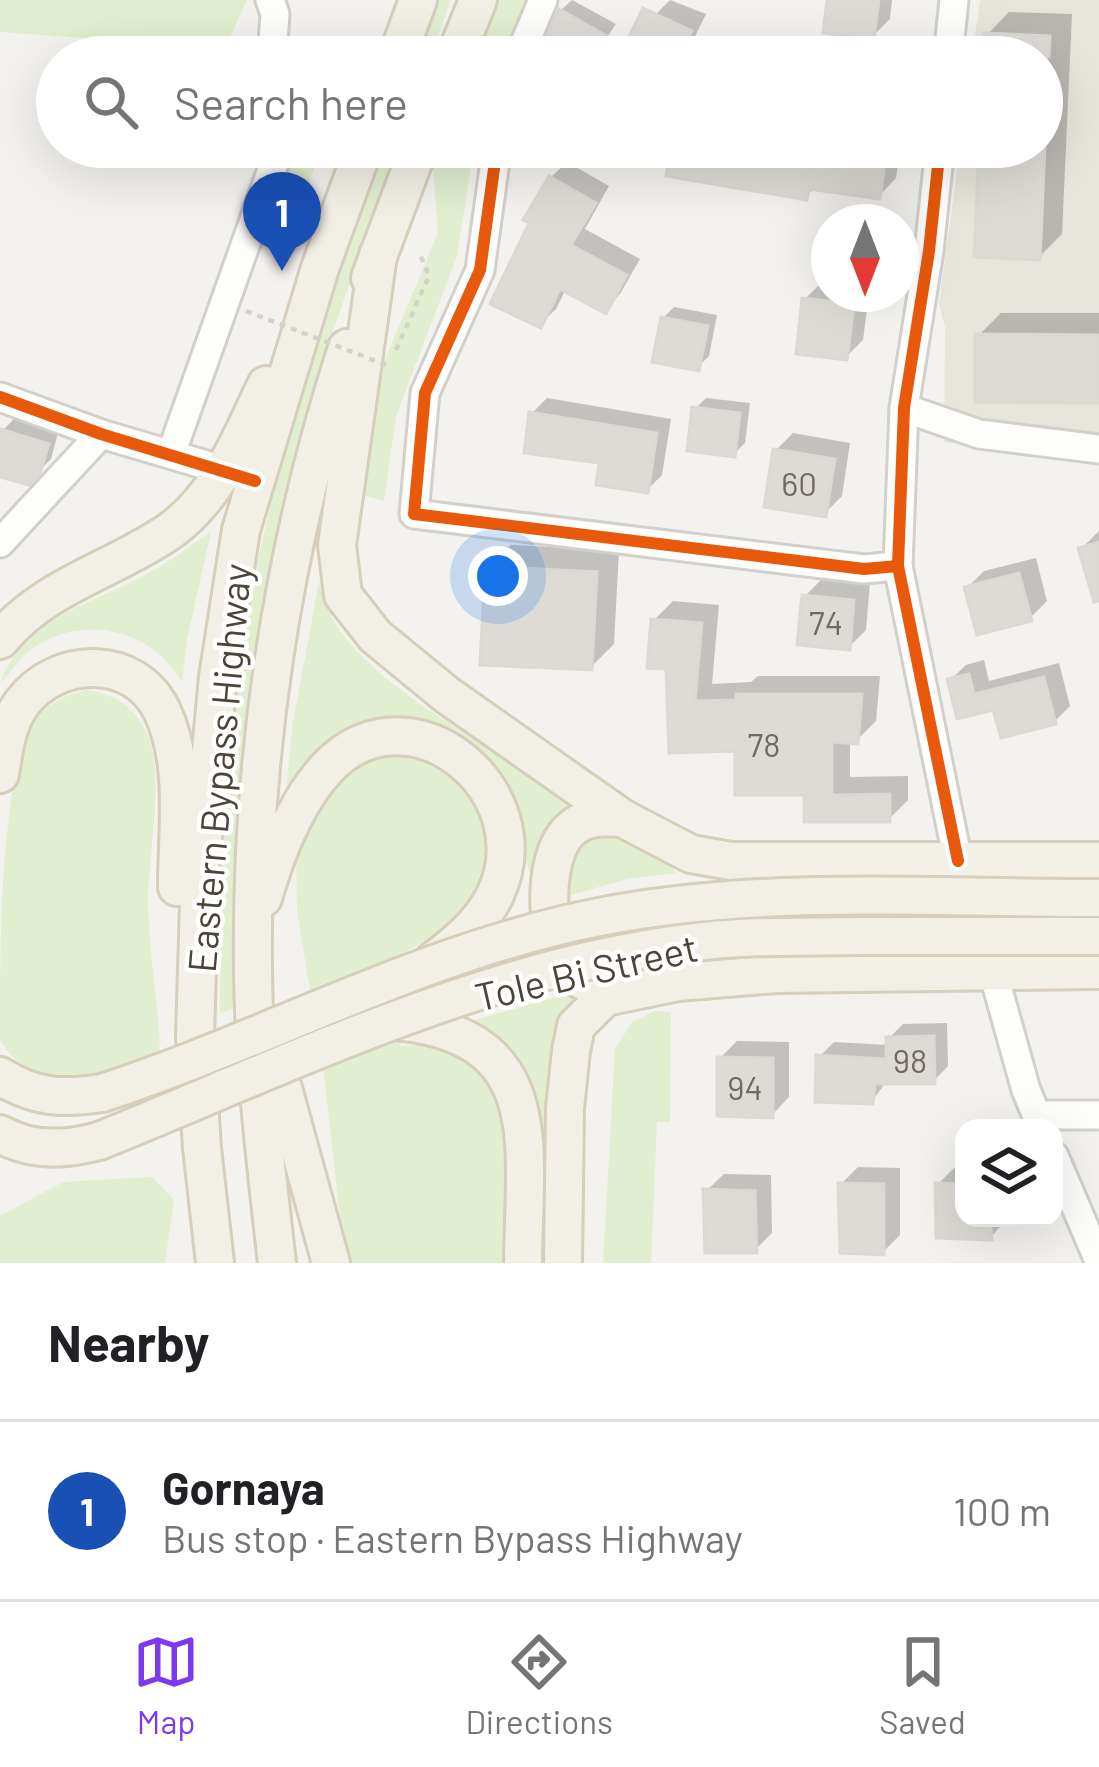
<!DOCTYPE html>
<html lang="en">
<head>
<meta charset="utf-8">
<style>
  body { margin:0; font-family:Barlow,sans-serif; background:#f6f6f6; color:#202124 }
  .controls { position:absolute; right:36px; bottom:36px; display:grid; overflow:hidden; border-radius:24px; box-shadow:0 12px 48px #0002 }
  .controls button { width:108px; height:108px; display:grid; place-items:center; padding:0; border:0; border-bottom:3px solid #e0e0e0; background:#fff; color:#202124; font:60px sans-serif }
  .compass { position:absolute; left:811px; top:204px; width:108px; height:108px; border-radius:50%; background:#fff; box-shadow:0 12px 48px #0002; rotate:180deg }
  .you { position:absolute; left:498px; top:576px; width:42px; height:42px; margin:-30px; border:9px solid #fff; border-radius:50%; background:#1a73e8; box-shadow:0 0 0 18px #1a73e833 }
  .badge { display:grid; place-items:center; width:78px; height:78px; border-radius:50%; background:#7c3aed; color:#fff; font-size:39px; font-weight:700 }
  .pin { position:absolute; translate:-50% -99px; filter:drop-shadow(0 3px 6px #0008) }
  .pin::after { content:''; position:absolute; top:63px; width:42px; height:36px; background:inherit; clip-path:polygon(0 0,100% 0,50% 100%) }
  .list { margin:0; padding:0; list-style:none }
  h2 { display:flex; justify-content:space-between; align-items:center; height:156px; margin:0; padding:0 48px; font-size:51px }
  h2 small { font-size:39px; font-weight:400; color:#757577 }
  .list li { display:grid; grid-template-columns:78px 1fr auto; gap:36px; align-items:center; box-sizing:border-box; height:180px; padding:0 48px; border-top:3px solid #e0e0e0 }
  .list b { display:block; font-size:45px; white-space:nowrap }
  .list p { margin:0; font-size:39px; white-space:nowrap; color:#757577 }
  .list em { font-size:39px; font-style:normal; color:#757577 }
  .icon { flex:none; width:66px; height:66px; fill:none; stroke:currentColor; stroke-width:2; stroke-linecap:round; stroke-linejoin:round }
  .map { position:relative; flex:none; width:1099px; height:1263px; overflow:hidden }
  .search { position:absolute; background:#fff; box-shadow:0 12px 48px #0002; left:36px; right:36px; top:36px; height:132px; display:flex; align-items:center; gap:30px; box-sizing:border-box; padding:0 42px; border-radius:66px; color:#757577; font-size:45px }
  .sheet { height:336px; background:#fff }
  nav { display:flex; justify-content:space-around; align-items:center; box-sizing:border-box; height:168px; border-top:3px solid #e0e0e0; background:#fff; font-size:33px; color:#757577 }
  nav a { display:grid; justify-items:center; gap:6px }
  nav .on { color:#7c3aed }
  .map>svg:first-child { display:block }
  .residential { fill:#e7e4dc }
  .green { fill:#e1eecf }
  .shadow { fill:#0003 }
  .building { fill:#dedbd6; stroke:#dcd9d4; stroke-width:3 }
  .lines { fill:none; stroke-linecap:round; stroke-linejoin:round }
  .minor-casing { stroke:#d2d0cb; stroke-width:33 }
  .major-casing { stroke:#d6cebb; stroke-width:42 }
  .path { stroke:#d3d2cc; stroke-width:4.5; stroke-dasharray:6 6; stroke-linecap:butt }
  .minor { stroke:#fdfdfc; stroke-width:27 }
  .major { stroke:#f2efe6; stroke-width:36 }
  .major-bridge-casing { stroke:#d6cebb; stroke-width:42; stroke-linecap:butt }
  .path-bridge { stroke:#d3d2cc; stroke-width:4.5; stroke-dasharray:6 6; stroke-linecap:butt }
  .major-bridge { stroke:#f2efe6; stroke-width:36 }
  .cycleway-casing { stroke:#fff; stroke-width:20 }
  .cycleway { stroke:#e8590c; stroke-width:12 }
  .labels { text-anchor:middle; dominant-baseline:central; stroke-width:9; stroke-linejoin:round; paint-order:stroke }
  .number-label { font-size:33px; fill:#706a61 }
  .street-label { font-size:39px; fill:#4b4439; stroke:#fff }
</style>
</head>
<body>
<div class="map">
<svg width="1099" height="1263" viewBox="0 0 1099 1263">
  <rect width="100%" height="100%" fill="#f4f2ee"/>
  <polygon class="residential" points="980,0 1099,0 1099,458 944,442 945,327 939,305 960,147 1042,147 1042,57 972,57"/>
  <g class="green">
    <polygon points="0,0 247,0 225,48 0,32"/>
    <polygon points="436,0 451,0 430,57 414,57"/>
    <polygon points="495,0 526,0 503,57 472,57"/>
    <polygon points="290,147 322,147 309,182 274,214 194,408"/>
    <polygon points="380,147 397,147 329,343 271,568 238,798 234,1008 220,1013 220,797 257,563 311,336"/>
    <polygon points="436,147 474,147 457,256 396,416 384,501 362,495 382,367 438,233 432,156"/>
    <path d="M211 532 187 639 182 682C153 629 83 613 33 648 21 656 10 672 1 684 19 619 95 603 147 574 170 562 190 546 211 532Z"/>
    <path d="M319 582C324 599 330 617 341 632 388 698 520 764 591 808 559 833 532 842 535 887 502 804 534 767 432 726L285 799 293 722Z"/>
    <path d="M88 690C118 695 138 710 149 739 164 777 148 860 148 904 149 953 158 1001 160 1051 106 1072 38 1103 0 1040 0 959 0 880 11 800 15 777 17 749 29 729 42 706 64 694 88 690Z"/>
    <path d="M415 751C431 761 449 770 463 782 474 792 479 809 484 823 507 899 436 939 378 965L401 1046C531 1034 506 1176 504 1263H345L325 1083 297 910 296 848 319 796 365 756Z"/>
    <polygon points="620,832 671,860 675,873 627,879 564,897 560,869 588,835"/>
    <path d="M571 993 574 998 562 1022 548 1163C537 1108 530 1048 474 1020Z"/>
    <polygon points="655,1011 671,1012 670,1122 657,1122 651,1263 603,1263 615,1049 632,1022"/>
    <polygon points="152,1177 174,1200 165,1263 0,1263 0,1216 63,1182"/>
  </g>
  <g class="shadow">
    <polygon points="572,0 616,24 593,57 551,36 561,10"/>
    <polygon points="670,0 706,14 685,57 636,57 656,14"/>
    <polygon points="830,0 892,0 890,19 873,36"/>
    <polygon points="1009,12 1072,14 1062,234 1039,257 982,147 1042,147 1042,57 986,57 987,35"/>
    <polygon points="210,147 255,147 244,158 209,155"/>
    <polygon points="596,147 650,147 633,164"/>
    <polygon points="673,147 901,147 896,178 879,196 816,187 806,196"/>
    <polygon points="567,162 609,186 585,229 640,259 620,294 605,310 566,289 556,309 540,324 533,222 551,177"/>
    <polygon points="822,282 829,283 829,294 869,294 863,340 846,357 805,299"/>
    <polygon points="674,307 717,315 709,356 698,367 663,318"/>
    <polygon points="1001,313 1099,313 1099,400 978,336"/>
    <polygon points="547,398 671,419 662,475 647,490 532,413"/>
    <polygon points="706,398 750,403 745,443 734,454 695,409"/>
    <polygon points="14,419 58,433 51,459 28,482 0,473 0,441 3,430"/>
    <polygon points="793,433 850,443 842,496 825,513 776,450"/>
    <polygon points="1099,531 1099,590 1081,549"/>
    <polygon points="511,545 619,550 614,644 591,667 488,568"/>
    <polygon points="1036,558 1047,601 1030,618 967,588 984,571"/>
    <polygon points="822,579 870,583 866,630 849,647 805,596"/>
    <polygon points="673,601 719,605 712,684 751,682 758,676 880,676 876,721 857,740 850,740 850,777 908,776 908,800 889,819 807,792 738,747 672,750 669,666 654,620"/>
    <polygon points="984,660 989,681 1059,663 1070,706 1054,722 995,706 950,680 966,665"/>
    <polygon points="947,1023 948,1066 934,1081 887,1081 872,1101 819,1057 834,1042 889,1045 889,1038 903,1024"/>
    <polygon points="737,1041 789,1042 789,1097 772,1115 720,1058"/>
    <polygon points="858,1167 900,1168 900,1235 883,1252 841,1184"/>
    <polygon points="955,1167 964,1167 964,1218 1008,1218 991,1237 939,1235 938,1184"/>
    <polygon points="724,1174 771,1175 772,1233 755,1250 706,1191"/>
  </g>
  <g class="building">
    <polygon points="827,0 879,0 874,39 823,33"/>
    <polygon points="643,8 692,31 679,57 619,57"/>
    <polygon points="559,9 607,36 595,57 581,57 547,37"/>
    <polygon points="984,33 1050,36 1049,57 983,57"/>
    <polygon points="670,147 887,147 880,199 809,189 807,200 666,176"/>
    <polygon points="979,147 1045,147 1040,260 974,257"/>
    <polygon points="549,176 596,203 571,245 627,275 606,314 560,289 541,328 490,304 529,223 523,220"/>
    <polygon points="802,298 854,304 847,360 796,354"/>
    <polygon points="661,317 708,326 699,371 652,362"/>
    <polygon points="975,334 1099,335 1099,403 975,402"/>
    <polygon points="692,407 740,413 735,457 687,451"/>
    <polygon points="529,412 657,433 648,493 596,485 599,463 524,453"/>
    <polygon points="0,429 49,444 40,473 29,485 0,477"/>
    <polygon points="773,449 835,459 826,517 764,507"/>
    <polygon points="1099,542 1099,601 1094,602 1078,548"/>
    <polygon points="485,566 597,572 592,670 480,665"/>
    <polygon points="1019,573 1032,621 977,635 964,587"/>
    <polygon points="802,595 854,600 850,650 797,645"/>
    <polygon points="651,619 702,623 695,701 736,700 736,694 862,694 858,744 832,742 832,795 890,794 890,822 804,822 804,795 735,795 735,751 669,753 666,669 647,668"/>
    <polygon points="969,674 974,694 1044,677 1056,724 1001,738 993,710 957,719 947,679"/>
    <polygon points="934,1036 935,1084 875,1084 873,1104 815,1102 816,1055 886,1059 886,1037"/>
    <polygon points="717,1057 773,1058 773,1118 717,1116"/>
    <polygon points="838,1183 884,1184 884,1255 840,1253"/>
    <polygon points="935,1183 964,1184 964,1218 990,1218 992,1240 936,1238"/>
    <polygon points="703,1189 755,1191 757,1253 705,1253"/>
  </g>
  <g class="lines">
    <defs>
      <g id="minor">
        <polyline points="270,0 275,14 272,57"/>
        <polyline points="519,57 543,0"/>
        <polyline points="948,57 954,0"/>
        <polyline points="497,147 480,270 425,393 414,514 864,569 898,566"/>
        <polyline points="940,147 929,251 904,408 898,566 958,861"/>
        <polyline points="0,397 101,434 240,475"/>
        <polyline points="904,408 979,434 1099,449"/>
        <polyline points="171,454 280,147"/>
        <polyline points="0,543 101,434"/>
        <polyline points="993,972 1026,1090 1042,1128"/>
        <polyline points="1036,1115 1099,1115"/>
        <polyline points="1054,1156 1099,1261"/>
      </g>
      <g id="major">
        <polyline points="397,57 418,0"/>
        <polyline points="455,57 478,0"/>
        <polyline points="378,255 337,545 343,595 375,636 447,695 622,818 691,854 731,861 1099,861"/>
        <polyline points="370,278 419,147"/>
        <path d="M0 640C45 585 114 570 170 531 219 496 241 437 266 385"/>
        <path d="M0 774C4 749 7 723 22 703 57 656 135 654 162 711 187 763 177 830 177 887"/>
        <path d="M263 898C276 853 296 800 329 766 412 682 544 792 495 895 481 924 457 943 432 962"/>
        <path d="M590 984C584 981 578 979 573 975 543 949 541 858 569 831 584 816 602 817 622 818"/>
        <path d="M396 1021C549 1036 524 1144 523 1263"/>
        <polyline points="273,1052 331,1263"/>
        <path d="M0 1076C35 1098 62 1099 102 1093"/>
        <path d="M0 1134C31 1152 66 1150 99 1141"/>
        <polyline points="215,1263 202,1148 195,1036 200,869 218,677 241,530 320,268 364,147"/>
        <path d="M277 1263C266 1166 254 1068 253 971 250 761 282 547 347 348"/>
        <polyline points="563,1263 565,1108 571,1051 576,1026 605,997 678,982 777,974 1099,970"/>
      </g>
    </defs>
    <use href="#minor" class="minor-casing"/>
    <use href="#major" class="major-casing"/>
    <polyline class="path" points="396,350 429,276 419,252"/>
    <use href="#minor" class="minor"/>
    <use href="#major" class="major"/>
    <defs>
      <g id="major-bridge">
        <path d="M102 1093C270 1038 425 951 599 917 762 885 934 898 1099 898"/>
        <path d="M99 1141C292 1063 488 966 696 942 750 935 807 937 861 936 940 936 1020 936 1099 936"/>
      </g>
    </defs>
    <use href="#major-bridge" class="major-bridge-casing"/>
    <polyline class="path-bridge" points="246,311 389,366"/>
    <use href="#major-bridge" class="major-bridge"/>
    <defs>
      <g id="cycleway">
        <polyline points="497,147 480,270 425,393 414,514 864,569 898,566"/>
        <polyline points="940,147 929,251 904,408 898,566 958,861"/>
        <polyline points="0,397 101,434 255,481"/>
      </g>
    </defs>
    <use href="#cycleway" class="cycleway-casing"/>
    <use href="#cycleway" class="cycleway"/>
  </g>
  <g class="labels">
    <g class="number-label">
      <text x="799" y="483">60</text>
      <text x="826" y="622">74</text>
      <text x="764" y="744">78</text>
      <text x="910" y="1060">98</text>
      <text x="745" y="1087">94</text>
    </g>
    <g class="street-label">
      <text transform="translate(218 768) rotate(-85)">Eastern Bypass Highway</text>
      <text transform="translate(586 971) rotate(-13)">Tole Bi Street</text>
    </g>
  </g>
</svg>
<div class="controls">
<button><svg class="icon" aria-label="layers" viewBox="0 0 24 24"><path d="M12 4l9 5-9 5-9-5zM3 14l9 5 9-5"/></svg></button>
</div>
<svg class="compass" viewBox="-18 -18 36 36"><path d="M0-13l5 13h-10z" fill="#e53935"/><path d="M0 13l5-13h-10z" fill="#757577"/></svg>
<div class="you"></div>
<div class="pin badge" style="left:282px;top:271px;background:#1a4fb4">1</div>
<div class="search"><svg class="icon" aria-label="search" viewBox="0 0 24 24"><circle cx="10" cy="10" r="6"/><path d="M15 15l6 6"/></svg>Search here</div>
</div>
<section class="sheet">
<h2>Nearby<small></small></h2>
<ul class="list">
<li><span class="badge" style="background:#1a4fb4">1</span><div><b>Gornaya</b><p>Bus stop · Eastern Bypass Highway</p></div><em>100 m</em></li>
</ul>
</section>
<nav>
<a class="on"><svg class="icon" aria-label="map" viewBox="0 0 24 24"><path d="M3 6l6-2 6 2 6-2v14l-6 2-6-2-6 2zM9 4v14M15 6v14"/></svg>Map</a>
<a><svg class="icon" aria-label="directions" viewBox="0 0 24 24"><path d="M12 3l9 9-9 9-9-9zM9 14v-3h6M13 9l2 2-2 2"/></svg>Directions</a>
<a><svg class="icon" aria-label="saved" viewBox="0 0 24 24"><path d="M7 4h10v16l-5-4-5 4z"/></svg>Saved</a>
</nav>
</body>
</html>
